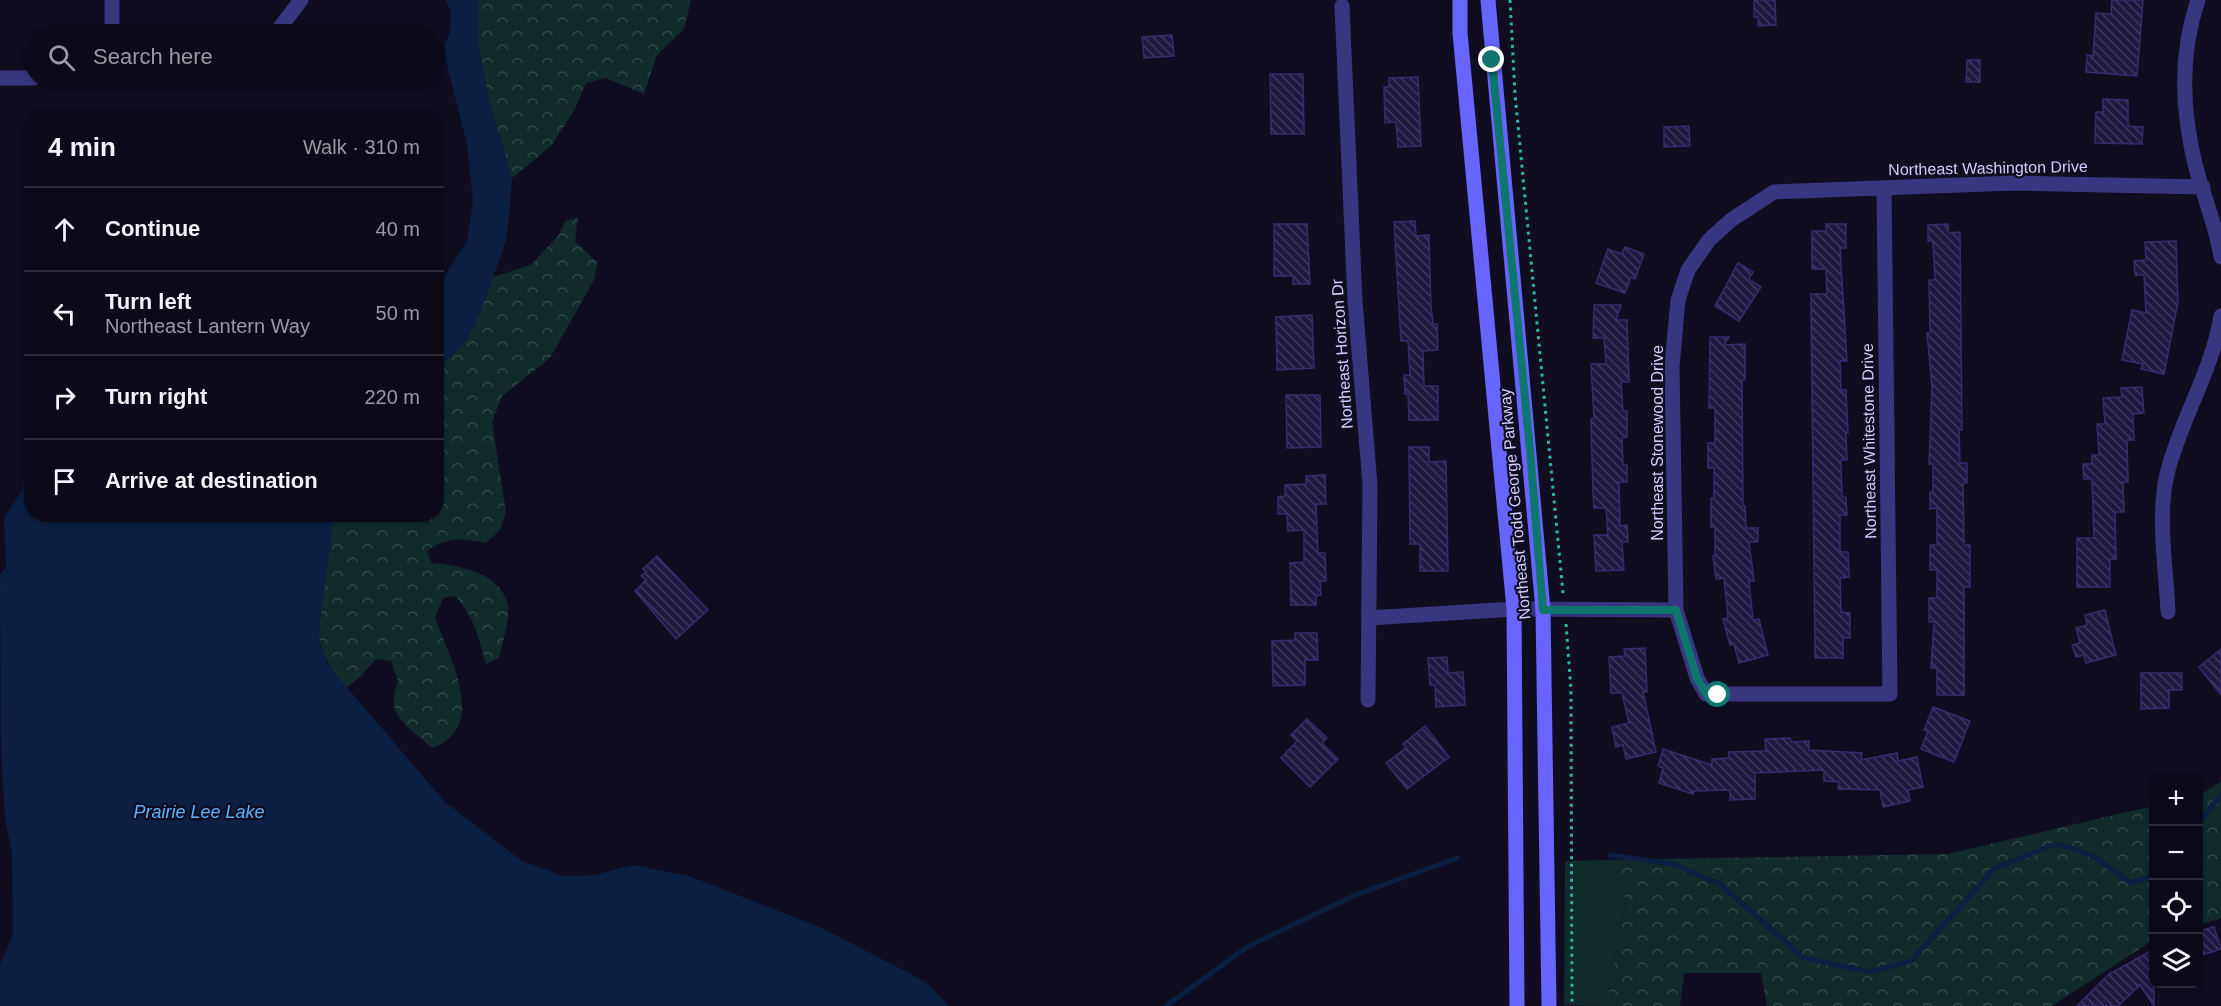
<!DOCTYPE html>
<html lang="en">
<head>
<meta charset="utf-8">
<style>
  body { margin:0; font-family:Arial,sans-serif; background:#1a1826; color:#f1f3f6 }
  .controls { position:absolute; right:18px; bottom:18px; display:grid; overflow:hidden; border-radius:12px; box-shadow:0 2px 4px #0004 }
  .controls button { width:54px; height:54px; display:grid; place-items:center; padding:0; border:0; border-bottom:2px solid #2c2b38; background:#0c0a19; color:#f1f3f6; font:30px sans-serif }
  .stop { position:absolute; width:18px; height:18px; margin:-14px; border:4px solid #0f766e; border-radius:50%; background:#fff }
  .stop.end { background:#0f766e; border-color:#fff; box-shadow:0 2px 6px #0008 }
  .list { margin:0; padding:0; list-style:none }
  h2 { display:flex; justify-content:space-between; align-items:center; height:78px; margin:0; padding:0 24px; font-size:26px }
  h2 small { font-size:20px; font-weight:400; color:#9a9aa2 }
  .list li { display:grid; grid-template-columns:39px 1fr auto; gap:18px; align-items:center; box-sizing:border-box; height:84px; padding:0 24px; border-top:2px solid #2c2b38 }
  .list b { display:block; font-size:22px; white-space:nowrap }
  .list p { margin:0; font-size:20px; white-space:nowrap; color:#9a9aa2 }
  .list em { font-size:20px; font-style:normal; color:#9a9aa2 }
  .icon { flex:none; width:33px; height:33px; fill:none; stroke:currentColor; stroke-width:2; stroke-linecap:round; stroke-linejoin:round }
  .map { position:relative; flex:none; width:2221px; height:1006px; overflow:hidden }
  .search { position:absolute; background:#0c0a19; box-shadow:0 2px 4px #0004; left:24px; top:24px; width:420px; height:66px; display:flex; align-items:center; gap:15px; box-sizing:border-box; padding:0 21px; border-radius:33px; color:#9a9aa2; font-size:22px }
  .panel { position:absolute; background:#0c0a19; box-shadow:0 2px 4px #0004; left:24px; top:108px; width:420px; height:414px; border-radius:24px }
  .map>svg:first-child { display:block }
  .grass { fill:#102b2a }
  .forest { fill:url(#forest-crowns) }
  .water { fill:#0a1f42 }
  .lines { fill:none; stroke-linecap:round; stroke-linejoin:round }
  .stream { stroke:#0a1f42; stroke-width:5 }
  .building { fill:url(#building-back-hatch); stroke:#372a6f; stroke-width:1.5 }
  .path { stroke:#2bb4ac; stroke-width:3; stroke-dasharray:3 4.5; stroke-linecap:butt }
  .minor { stroke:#393681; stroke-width:15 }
  .secondary { stroke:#6764ff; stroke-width:15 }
  .route { stroke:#0f766e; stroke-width:8 }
  .labels { text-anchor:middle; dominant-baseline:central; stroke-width:4.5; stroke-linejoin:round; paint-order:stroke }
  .street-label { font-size:16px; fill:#d2cdff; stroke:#100d21 }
  .water-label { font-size:18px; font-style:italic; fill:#5bb3ff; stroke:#100d21 }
</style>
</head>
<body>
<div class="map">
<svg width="2221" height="1006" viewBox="0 0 2221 1006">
  <defs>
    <pattern id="forest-crowns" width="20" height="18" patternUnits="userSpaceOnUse" patternTransform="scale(1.5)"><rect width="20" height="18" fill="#102b2a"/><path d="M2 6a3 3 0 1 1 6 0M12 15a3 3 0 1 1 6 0" fill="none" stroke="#32494a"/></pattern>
    <pattern id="building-back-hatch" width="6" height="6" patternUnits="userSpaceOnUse" patternTransform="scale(1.5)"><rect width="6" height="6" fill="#211842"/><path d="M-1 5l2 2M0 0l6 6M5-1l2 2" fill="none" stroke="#40385e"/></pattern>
  </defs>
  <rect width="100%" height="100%" fill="#100d21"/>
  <polygon class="grass" points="1606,860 1626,900 1606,1006 1564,1005 1565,861"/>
  <g class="forest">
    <polygon points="479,0 691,0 684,29 657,55 644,94 606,78 586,83 574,111 551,146 512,178 489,101 479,50"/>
    <path d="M578 217 575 241 597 262 595 278 550 358 502 396 492 422 506 512 500 530 486 543C464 538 446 537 427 551L431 563C459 565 502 573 508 606 510 621 502 643 499 658L486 664C479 639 474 615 455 596L443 598 435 618C450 658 489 728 432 748 408 726 384 717 398 681L391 661 376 659 361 676 346 688C334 674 325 662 320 644 314 623 329 546 332 520L334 515 436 514 437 368 463 345 480 313 493 277 531 265 559 235 565 221Z"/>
    <polygon points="2221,781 2221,918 2199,925 2199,796"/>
    <polygon points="2153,806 2153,940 2052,1006 1767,1006 1761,973 1684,973 1680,1006 1606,1006 1626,900 1606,860 1948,854"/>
  </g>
  <g class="water">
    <polygon points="445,0 479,0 479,50 489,101 512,178 510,207 506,241 480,313 463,345 437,368 437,288 467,241 473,201 467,144 446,61 445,45 450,32 451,11"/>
    <polygon points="31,438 32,514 334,515 320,621 319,642 327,664 444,801 522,861 563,876 594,875 633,865 689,876 822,928 926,982 949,1006 0,1006 0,964 13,934 12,853 5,819 1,752 0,575 6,567 4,518 23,489 27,443"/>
  </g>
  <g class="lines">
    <g class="stream">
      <polyline points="2198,825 2221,794"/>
      <polyline points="1610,855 1673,864 1720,884 1804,958 1870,972 1911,961 1995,868 2057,844 2093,856 2131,883 2154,876"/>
      <polyline points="1166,1006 1247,947 1353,896 1457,858"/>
    </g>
  </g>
  <g class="building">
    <polygon points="1754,0 1775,0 1776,25 1758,26 1758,17 1754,17"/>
    <polygon points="2112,0 2143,0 2137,76 2086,72 2087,55 2093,56 2096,13 2111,14"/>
    <polygon points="1172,35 1174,56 1144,58 1142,37"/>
    <polygon points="1967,60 1980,60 1980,82 1966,82"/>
    <polygon points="1270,74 1303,74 1304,134 1271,134"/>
    <polygon points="1418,77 1421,146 1398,147 1396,122 1385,123 1384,87 1389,87 1389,78"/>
    <polygon points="2103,99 2128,100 2128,126 2143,127 2142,144 2095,143 2096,112 2103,112"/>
    <polygon points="1689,126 1690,146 1664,147 1664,127"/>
    <polygon points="1415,221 1416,236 1429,235 1431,306 1433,324 1437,324 1438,350 1423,351 1424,386 1438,386 1438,420 1409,420 1408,394 1405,394 1404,375 1410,375 1408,341 1401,341 1394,222"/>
    <polygon points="1274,224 1307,224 1310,284 1293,284 1293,276 1274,276"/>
    <polygon points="1826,224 1846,224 1846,248 1840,248 1847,361 1840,361 1841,390 1846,390 1848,433 1846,433 1847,460 1841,460 1842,497 1846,497 1847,515 1840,515 1840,552 1848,552 1849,577 1840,578 1841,612 1850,613 1850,638 1843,638 1843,658 1815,658 1811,294 1827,294 1826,269 1812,269 1812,231 1826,231"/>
    <polygon points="1948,224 1948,233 1960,232 1962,430 1959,430 1960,463 1967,463 1967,483 1963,483 1964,545 1970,545 1970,587 1964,587 1964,695 1937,695 1937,668 1931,668 1934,622 1929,622 1929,598 1937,598 1937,570 1930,570 1930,545 1937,545 1937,508 1930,509 1930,492 1933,492 1933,464 1929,464 1932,386 1927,333 1930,333 1929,280 1935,280 1933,241 1928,241 1928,225"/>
    <polygon points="2176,241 2178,302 2164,374 2141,369 2143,364 2122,360 2132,310 2146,313 2144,275 2135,275 2134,261 2146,260 2145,242"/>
    <polygon points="1625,247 1644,254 1635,279 1631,277 1625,293 1596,283 1608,249 1622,254"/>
    <polygon points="1738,263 1753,272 1749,279 1761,287 1739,321 1715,306"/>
    <polygon points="1594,305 1621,305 1616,320 1627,320 1629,382 1621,382 1623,411 1627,411 1627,437 1622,438 1623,465 1627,465 1627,482 1619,482 1620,526 1627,525 1628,542 1622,542 1624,570 1596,571 1594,535 1608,535 1606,508 1594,508 1593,493 1591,419 1594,419 1591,364 1606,364 1604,338 1593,338"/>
    <polygon points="1312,315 1314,368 1277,370 1276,317"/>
    <polygon points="1710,337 1729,337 1724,345 1745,344 1745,380 1742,380 1743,506 1745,506 1746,528 1758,528 1758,542 1749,542 1754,581 1749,581 1753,620 1759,619 1768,655 1739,663 1734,644 1730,645 1723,619 1728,618 1724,578 1716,579 1713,556 1715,555 1715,527 1711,527 1711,498 1714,498 1714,468 1708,468 1708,443 1715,443 1715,408 1709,408"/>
    <polygon points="2142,387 2144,413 2133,414 2134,440 2127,440 2128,482 2123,482 2124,512 2115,512 2116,559 2110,559 2110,587 2077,587 2077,538 2094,538 2092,479 2084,479 2083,464 2092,464 2092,455 2099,455 2097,424 2105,424 2103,398 2122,397 2121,388"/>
    <polygon points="1286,395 1320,395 1321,447 1287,448"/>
    <polygon points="1409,447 1429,447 1429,462 1446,461 1448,571 1420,571 1420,544 1410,544"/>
    <polygon points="1325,475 1326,504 1316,504 1318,553 1325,553 1326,581 1320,581 1321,595 1316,596 1316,605 1291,605 1290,563 1304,562 1304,530 1288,531 1287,514 1278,514 1278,497 1285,496 1285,485 1306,484 1306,476"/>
    <polygon points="657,556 708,610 676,639 635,591 646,580 641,576 646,572 643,569"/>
    <polygon points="2105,610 2116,655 2086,663 2084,655 2076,657 2072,645 2080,643 2076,628 2087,625 2085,615"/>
    <polygon points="1295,633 1317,633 1318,660 1305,660 1305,685 1273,686 1272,641 1295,640"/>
    <polygon points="1645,648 1647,692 1643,692 1656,752 1626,759 1623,745 1616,747 1612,727 1629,723 1622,693 1611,693 1609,657 1625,656 1624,649"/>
    <polygon points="2221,649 2221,695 2199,667"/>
    <polygon points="1447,657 1448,673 1463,672 1465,705 1436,707 1435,685 1430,685 1428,658"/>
    <polygon points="2141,673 2182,673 2182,690 2169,690 2169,708 2141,709"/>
    <polygon points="1933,707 1970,721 1954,762 1921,749 1928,731 1924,730"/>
    <polygon points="1307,719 1327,738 1322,743 1338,759 1310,787 1281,758 1297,741 1291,735"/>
    <polygon points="1425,726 1449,757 1407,789 1386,763 1406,748 1403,744"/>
    <polygon points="1790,738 1791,742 1809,741 1809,750 1862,753 1861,760 1897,753 1898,761 1917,757 1923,787 1908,790 1910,801 1883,807 1880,790 1838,789 1839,782 1824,781 1824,770 1755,773 1755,799 1730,800 1730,790 1694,791 1693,794 1659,783 1663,768 1658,766 1663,749 1712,765 1712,759 1729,758 1729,752 1766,751 1765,739"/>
    <polygon points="2214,927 2221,949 2199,956 2199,931"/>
    <polygon points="2154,949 2154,1006 2140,985 2118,1006 2077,1006 2109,974"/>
  </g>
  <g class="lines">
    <g class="path">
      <polyline points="1510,0 1515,94 1563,593"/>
      <polyline points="1566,624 1571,690 1572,1006"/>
    </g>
    <g class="minor">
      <polyline points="112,0 112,34"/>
      <path d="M2198 0C2180 52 2182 110 2195 164 2203 195 2216 225 2221 257"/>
      <polyline points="1342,6 1355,301 1370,485 1368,700"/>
      <polyline points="275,34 301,0"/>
      <polyline points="0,78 34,78"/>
      <polyline points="1884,188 1890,694 1706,694 1697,678 1676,610 1672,366 1678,300 1688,270 1709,240 1731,220 1774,192 2014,183 2203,187"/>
      <path d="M2168 612C2166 567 2157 518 2167 474 2180 420 2212 372 2221 316"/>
      <polyline points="1369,618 1514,609 1676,610"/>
    </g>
    <g class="secondary">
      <polyline points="1460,0 1460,33 1514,609 1517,1006"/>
      <polyline points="1488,0 1543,610 1549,1006"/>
    </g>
  </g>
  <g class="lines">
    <polyline class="route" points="1492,60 1530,450 1543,610 1676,610 1697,678 1706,694 1718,695"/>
  </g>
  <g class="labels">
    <g class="street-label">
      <text transform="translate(1988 168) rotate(-1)">Northeast Washington Drive</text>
      <text transform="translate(1342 354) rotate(-94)">Northeast Horizon Dr</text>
      <text transform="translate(1869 441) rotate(-91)">Northeast Whitestone Drive</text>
      <text transform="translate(1657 443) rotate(-90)">Northeast Stonewood Drive</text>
      <text transform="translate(1515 504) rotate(-95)">Northeast Todd George Parkway</text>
    </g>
    <g class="water-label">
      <text x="199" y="812">Prairie Lee Lake</text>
    </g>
  </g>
</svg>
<div class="controls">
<button>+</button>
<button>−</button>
<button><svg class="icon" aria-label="locate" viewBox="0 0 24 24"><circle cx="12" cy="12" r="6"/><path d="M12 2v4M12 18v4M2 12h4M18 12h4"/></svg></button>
<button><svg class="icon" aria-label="layers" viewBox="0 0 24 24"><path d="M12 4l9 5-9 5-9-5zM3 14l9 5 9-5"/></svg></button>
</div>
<div class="stop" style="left:1718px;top:695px"></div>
<div class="stop end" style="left:1492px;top:60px"></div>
<div class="search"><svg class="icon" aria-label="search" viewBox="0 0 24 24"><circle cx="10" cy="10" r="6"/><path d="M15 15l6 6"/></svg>Search here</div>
<section class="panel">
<h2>4 min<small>Walk · 310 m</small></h2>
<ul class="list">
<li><svg class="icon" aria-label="ahead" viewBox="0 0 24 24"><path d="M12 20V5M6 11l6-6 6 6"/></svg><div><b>Continue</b></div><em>40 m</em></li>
<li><svg class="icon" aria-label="left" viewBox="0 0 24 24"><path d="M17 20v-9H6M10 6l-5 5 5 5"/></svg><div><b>Turn left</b><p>Northeast Lantern Way</p></div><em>50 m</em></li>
<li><svg class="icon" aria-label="right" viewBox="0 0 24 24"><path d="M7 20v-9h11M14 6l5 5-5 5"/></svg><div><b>Turn right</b></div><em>220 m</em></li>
<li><svg class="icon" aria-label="arrive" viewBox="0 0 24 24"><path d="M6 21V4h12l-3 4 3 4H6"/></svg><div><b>Arrive at destination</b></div></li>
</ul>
</section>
</div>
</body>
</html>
